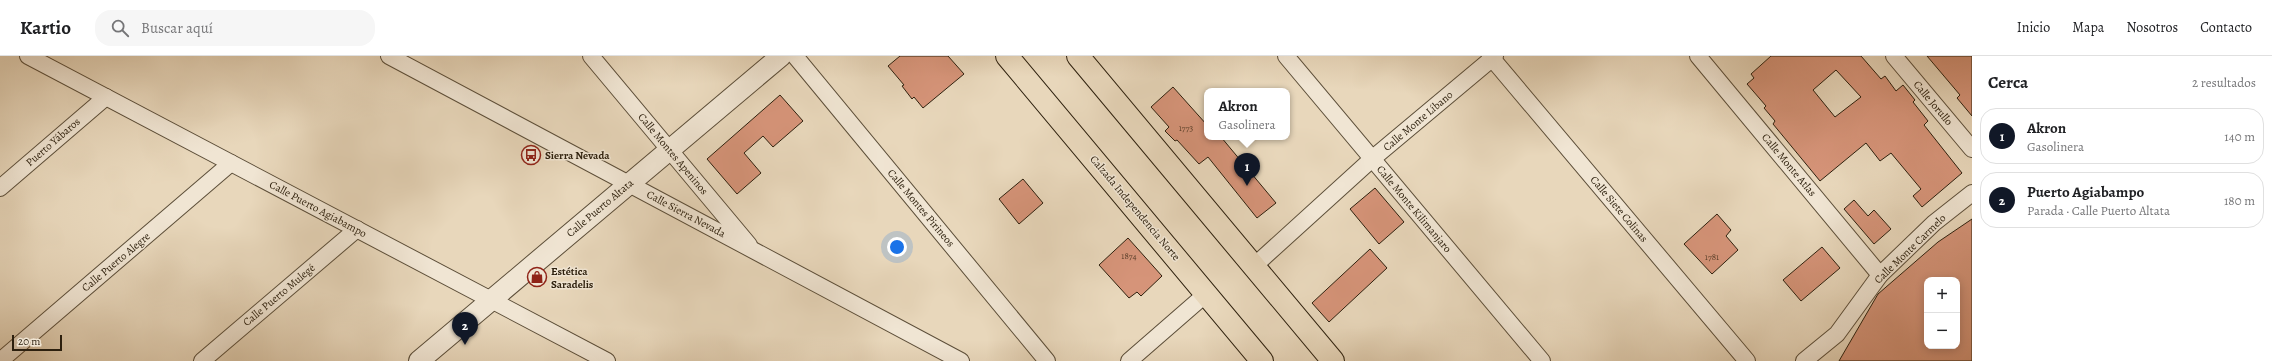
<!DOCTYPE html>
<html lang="es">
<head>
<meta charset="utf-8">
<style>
  body { margin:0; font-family:Alegreya,serif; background:#f6f6f6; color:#202124 }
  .controls { position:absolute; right:12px; bottom:12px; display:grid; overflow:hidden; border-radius:8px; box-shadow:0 2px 10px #0003 }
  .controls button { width:36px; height:36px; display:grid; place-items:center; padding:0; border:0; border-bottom:1px solid #e0e0e0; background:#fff; color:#202124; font:20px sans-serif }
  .scale { position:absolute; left:12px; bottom:10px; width:50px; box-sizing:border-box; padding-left:4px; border:2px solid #2d200e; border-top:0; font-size:11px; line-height:14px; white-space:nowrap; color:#2d200e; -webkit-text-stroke:3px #f0e5d3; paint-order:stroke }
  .you { position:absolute; left:897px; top:191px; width:14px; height:14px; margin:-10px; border:3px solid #fff; border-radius:50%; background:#1a73e8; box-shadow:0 0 0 6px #1a73e833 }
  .badge { display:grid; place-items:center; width:26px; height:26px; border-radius:50%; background:#111827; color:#fff; font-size:13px; font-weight:700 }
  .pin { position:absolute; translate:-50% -33px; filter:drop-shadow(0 1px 2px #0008) }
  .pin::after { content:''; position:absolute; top:21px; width:14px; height:12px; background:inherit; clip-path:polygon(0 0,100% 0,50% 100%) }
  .popup { position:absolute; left:1204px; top:32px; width:86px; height:52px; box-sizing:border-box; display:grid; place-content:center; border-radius:8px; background:#fff; filter:drop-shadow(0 1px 3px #0005); font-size:13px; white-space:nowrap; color:#757577 }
  .popup b { font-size:15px; color:#202124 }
  .popup::after { content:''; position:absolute; left:50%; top:100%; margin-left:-8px; border:8px solid transparent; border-top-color:#fff }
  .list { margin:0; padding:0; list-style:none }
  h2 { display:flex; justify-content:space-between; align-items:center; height:52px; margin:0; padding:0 16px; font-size:17px }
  h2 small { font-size:13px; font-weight:400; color:#757577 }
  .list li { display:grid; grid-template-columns:26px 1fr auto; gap:12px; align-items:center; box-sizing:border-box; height:56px; margin:0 8px 8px; padding:0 8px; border:1px solid #e0e0e0; border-radius:16px }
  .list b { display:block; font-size:15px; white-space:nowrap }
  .list p { margin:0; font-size:13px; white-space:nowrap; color:#757577 }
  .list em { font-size:13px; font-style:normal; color:#757577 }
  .icon { flex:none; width:22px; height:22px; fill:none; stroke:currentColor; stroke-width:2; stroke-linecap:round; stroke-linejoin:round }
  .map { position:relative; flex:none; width:1972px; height:305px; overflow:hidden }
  header { display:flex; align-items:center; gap:24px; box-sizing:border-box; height:56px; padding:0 20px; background:#fff; border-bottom:1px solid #e0e0e0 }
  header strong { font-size:19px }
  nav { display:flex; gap:22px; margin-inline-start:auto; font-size:14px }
  .search { width:280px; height:36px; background:#f6f6f6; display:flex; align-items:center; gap:10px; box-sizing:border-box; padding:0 14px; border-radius:16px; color:#757577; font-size:15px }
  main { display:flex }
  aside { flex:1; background:#fff }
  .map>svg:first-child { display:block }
  .building { fill:#d69479; stroke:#2d200e; fill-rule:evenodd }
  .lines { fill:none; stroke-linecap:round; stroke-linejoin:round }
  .minor-casing { stroke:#5c4e39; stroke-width:18 }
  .tertiary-casing { stroke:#5c4e39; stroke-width:22 }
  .primary-casing { stroke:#2d200e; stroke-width:24 }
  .minor { stroke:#f0e5d3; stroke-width:16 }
  .tertiary { stroke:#f0e5d3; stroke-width:20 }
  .primary { stroke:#e8d7bb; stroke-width:22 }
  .labels { text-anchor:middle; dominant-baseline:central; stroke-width:3; stroke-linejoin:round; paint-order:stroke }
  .number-label { font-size:9px; fill:#573d29 }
  .street-label { font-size:11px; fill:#2d200e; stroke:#f0e5d3 }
  .poi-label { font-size:11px; font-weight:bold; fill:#2d200e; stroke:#f0e5d3; text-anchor:start }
</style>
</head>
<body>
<header>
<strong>Kartio</strong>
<div class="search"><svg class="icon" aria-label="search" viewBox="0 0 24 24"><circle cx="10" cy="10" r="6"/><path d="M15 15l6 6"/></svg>Buscar aquí</div>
<nav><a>Inicio</a><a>Mapa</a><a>Nosotros</a><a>Contacto</a></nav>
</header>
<main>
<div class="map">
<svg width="1972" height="305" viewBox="0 0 1972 305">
  <rect width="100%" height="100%" fill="#e8d7bb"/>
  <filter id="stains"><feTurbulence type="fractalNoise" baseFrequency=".005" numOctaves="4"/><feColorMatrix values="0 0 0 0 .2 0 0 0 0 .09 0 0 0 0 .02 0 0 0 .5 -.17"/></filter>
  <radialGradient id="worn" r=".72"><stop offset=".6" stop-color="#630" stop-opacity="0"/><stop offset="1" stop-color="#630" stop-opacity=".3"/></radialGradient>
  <g class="building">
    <polygon points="900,0 948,0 964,18 923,52 914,41 912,43 902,30 904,29 888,10"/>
    <path d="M1771 0H1861L1881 23 1885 20 1896 35 1903 29 1915 44 1913 46 1928 65 1924 69 1962 117 1922 151 1913 140 1921 133 1891 97 1880 105 1866 87 1820 125 1773 68 1775 65 1764 52 1766 50 1747 28 1754 22 1751 18ZM1836 14 1861 41 1835 61 1813 34Z"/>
    <polygon points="1927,0 1972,0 1972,60 1957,42 1960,39"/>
    <polygon points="1173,31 1207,69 1207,81 1221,81 1276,147 1257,162 1208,101 1199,108 1177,84 1175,85 1165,75 1169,71 1151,51"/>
    <polygon points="780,39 803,65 773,91 763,80 744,97 761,117 737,138 707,103"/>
    <polygon points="1023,123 1043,147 1019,168 999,143"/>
    <polygon points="1375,132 1404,166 1379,188 1350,153"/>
    <polygon points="1854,144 1868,160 1874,154 1891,173 1874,188 1844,153"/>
    <polygon points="1717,158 1731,174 1726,180 1738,194 1712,218 1684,188"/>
    <path d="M1972 163V305H1839L1878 238 1938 186ZM1927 224H1957V290H1927Z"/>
    <polygon points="1128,182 1162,220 1141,240 1137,236 1129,242 1099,209"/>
    <polygon points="1822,191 1840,212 1801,245 1783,224"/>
    <polygon points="1370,193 1387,212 1329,266 1312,247"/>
  </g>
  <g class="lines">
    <defs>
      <g id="minor">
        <polyline points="28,0 607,305"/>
        <polyline points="389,0 961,305"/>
        <polyline points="591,0 749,189"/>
        <polyline points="795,0 1047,305"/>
        <polyline points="1286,0 1542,305"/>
        <polyline points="1490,0 1747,305"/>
        <polyline points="1698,0 1880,219"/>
        <polyline points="1894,0 1972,93"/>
        <polyline points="0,132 106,41"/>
        <polyline points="1253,211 1372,103 1495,0"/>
        <polyline points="0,305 231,107"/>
        <polyline points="202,305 357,173"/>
        <polyline points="1129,305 1206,238"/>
        <polyline points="1804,305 1837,278 1880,219 1934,167 1972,137"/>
      </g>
      <polyline id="tertiary" points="419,305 781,0"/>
      <g id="primary">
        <polyline points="1007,0 1262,305"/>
        <polyline points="1078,0 1333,305"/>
      </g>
    </defs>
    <use href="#minor" class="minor-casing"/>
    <use href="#tertiary" class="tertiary-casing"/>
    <use href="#primary" class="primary-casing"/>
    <use href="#minor" class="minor"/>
    <use href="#tertiary" class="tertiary"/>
    <use href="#primary" class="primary"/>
  </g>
  <defs>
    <symbol id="bus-ring" viewBox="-11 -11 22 22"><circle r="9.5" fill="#f0e5d3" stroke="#8f2418" stroke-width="1.5"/><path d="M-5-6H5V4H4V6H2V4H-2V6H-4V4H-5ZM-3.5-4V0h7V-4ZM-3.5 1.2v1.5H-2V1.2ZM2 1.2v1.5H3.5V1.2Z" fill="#8f2418"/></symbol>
    <symbol id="shop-ring" viewBox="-11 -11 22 22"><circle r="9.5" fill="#f0e5d3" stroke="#8f2418" stroke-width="1.5"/><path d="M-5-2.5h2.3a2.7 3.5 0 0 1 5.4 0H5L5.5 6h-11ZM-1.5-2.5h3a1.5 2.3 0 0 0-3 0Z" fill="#8f2418"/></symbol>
  </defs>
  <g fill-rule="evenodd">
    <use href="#bus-ring" x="520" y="88" width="22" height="22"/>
    <use href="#shop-ring" x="526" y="210" width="22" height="22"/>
  </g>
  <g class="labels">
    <g class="number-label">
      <text x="1186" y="72">1773</text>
      <text x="1129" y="200">1874</text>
      <text x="1712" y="201">1781</text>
    </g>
    <g class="street-label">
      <text transform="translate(1933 47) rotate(50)">Calle Jorullo</text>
      <text transform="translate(1418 65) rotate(-40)">Calle Monte Líbano</text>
      <text transform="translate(53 86) rotate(-41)">Puerto Yábaros</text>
      <text transform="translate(673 98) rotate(50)">Calle Montes Apeninos</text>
      <text transform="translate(1789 109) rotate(50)">Calle Monte Atlas</text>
      <text transform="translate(600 152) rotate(-40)">Calle Puerto Altata</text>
      <text transform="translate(921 152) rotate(50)">Calle Montes Pirineos</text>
      <text transform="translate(1135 152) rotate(50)">Calzada Independencia Norte</text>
      <text transform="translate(318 153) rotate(28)">Calle Puerto Agiabampo</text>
      <text transform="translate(1414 153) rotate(50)">Calle Monte Kilimanjaro</text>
      <text transform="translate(1619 153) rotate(50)">Calle Siete Colinas</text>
      <text transform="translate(686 158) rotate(28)">Calle Sierra Nevada</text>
      <text transform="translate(1910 193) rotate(-44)">Calle Monte Carmelo</text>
      <text transform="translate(116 206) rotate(-40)">Calle Puerto Alegre</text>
      <text transform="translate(279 239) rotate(-40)">Calle Puerto Mulegé</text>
    </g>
    <g class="poi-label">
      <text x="545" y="99">Sierra Nevada</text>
      <text x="551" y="215">Estética<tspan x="551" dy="13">Saradelis</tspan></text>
    </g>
  </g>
  <rect width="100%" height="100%" filter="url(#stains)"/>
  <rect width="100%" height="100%" fill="url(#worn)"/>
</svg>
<div class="controls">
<button>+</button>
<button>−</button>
</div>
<div class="scale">20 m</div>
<div class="you"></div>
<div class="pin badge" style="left:1247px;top:130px">1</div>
<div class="popup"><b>Akron</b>Gasolinera</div>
<div class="pin badge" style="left:465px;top:289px">2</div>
</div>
<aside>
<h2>Cerca<small>2 resultados</small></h2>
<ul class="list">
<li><span class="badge">1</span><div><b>Akron</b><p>Gasolinera</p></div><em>140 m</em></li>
<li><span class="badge">2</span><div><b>Puerto Agiabampo</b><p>Parada · Calle Puerto Altata</p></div><em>180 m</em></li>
</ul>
</aside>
</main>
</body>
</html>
